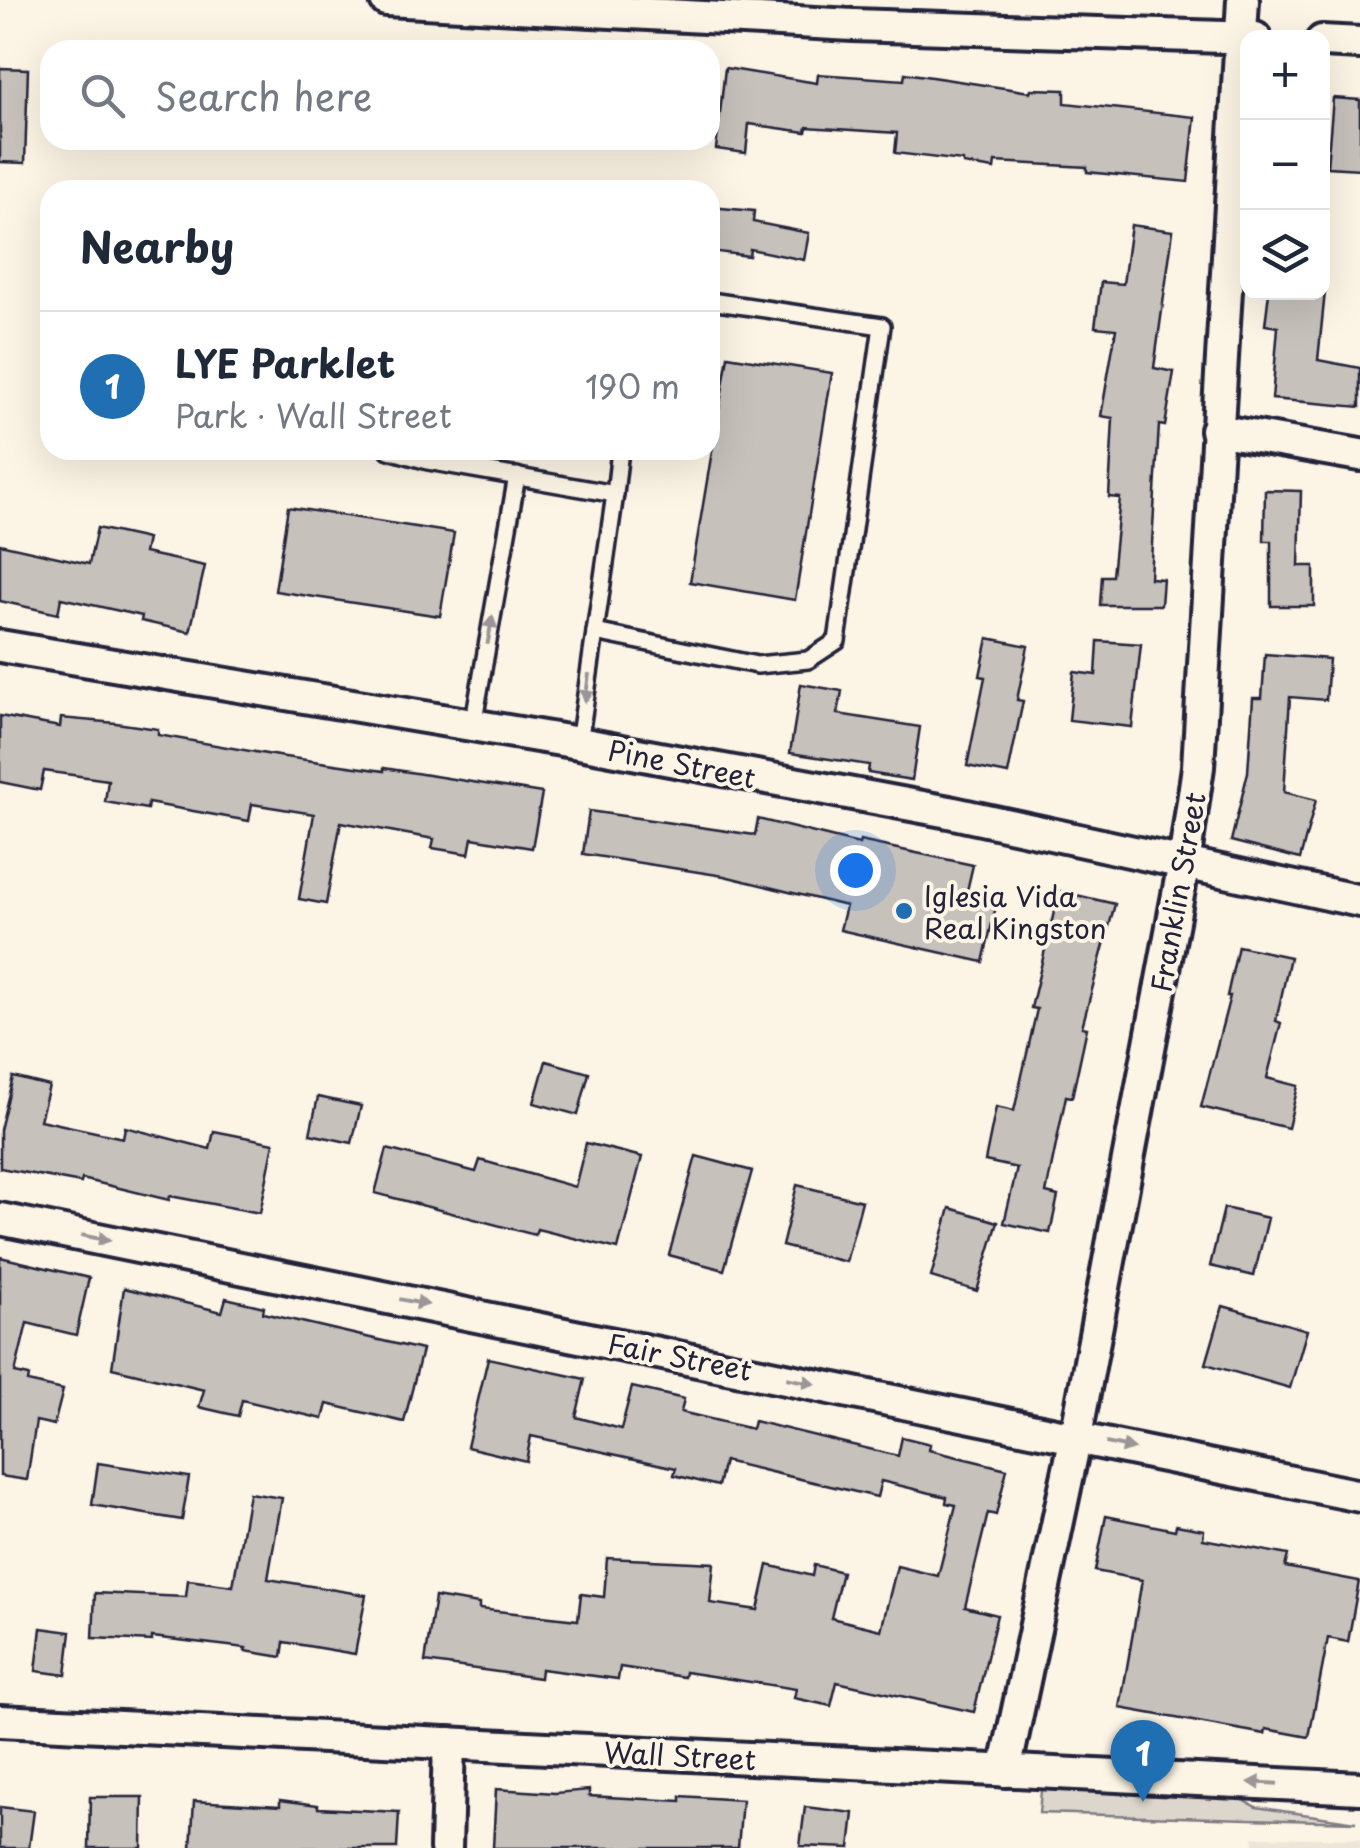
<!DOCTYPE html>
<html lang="en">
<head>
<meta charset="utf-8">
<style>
  body { margin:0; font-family:"Playpen Sans",sans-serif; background:#f2f2f3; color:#1f2937 }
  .controls { position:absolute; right:30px; top:30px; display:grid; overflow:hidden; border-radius:20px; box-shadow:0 10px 40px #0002 }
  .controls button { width:90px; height:90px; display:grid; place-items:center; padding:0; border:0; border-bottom:2px solid #e0e1e3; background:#fff; color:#1f2937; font:50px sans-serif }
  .you { position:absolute; left:855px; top:870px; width:35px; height:35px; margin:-25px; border:8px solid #fff; border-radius:50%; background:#1a73e8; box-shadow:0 0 0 15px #1a73e833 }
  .badge { display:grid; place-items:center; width:65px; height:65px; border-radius:50%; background:#1f6fb2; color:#fff; font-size:32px; font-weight:700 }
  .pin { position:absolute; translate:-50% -82px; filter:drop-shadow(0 2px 5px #0008) }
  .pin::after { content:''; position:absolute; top:52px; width:35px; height:30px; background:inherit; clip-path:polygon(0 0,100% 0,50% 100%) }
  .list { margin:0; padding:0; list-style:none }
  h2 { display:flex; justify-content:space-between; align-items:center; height:130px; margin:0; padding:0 40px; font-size:42px }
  h2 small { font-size:32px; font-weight:400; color:#747a83 }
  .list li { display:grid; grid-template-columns:65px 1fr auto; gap:30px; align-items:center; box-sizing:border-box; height:150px; padding:0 40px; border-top:2px solid #e0e1e3 }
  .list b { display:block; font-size:38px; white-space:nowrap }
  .list p { margin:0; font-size:32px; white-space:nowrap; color:#747a83 }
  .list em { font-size:32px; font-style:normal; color:#747a83 }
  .icon { flex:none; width:55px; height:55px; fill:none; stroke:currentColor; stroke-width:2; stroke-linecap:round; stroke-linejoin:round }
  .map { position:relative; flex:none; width:1360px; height:1848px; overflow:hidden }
  .search { position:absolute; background:#fff; box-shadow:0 10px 40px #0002; left:40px; top:40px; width:680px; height:110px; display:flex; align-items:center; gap:25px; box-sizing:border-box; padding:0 35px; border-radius:30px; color:#747a83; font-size:38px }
  .panel { position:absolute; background:#fff; box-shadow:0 10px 40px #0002; left:40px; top:180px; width:680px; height:280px; border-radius:30px }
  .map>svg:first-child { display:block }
  .built { fill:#ece5d8 }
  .green { fill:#dcd6cc; stroke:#7f7c84; stroke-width:2.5 }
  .building { fill:#c6c1bb; stroke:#22223b; stroke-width:2.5 }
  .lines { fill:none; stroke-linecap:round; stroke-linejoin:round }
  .lane-casing { stroke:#22223b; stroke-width:22 }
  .street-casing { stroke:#22223b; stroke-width:38 }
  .lane { stroke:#fcf5e5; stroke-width:15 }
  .street { stroke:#fcf5e5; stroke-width:30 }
  .oneway { fill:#9a9698 }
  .poi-dot { fill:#1f6fb2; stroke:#fcf5e5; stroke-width:4 }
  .labels { text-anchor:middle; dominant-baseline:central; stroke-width:8; stroke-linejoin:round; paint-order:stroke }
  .street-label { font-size:28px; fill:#22223b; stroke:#fcf5e5 }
  .poi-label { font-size:28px; fill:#22223b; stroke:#fcf5e5; text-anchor:start }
</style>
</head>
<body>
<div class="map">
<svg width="1360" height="1848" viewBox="0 0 1360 1848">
  <rect width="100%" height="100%" fill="#fcf5e5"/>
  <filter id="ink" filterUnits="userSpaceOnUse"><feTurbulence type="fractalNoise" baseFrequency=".01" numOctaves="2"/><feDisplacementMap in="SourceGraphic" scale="20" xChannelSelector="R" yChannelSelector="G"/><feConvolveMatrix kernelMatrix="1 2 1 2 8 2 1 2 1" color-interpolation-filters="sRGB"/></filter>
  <g filter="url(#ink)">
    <polygon class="built" points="1253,1837 1360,1839 1360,1848 1255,1848"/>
    <polygon class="green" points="1042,1780 1238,1797 1256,1807 1356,1822 1039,1813"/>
    <g class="building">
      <polygon points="0,68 28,69 25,163 0,162"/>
      <polygon points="725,68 817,83 818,74 904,80 905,73 1030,92 1031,89 1065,90 1065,103 1195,117 1188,182 1087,172 1087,167 995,162 994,169 963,164 963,161 895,153 897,133 807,127 806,132 749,124 746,153 716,149"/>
      <polygon points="1333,98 1360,100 1360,169 1327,167"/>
      <polygon points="710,207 754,211 753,222 809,233 804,260 750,249 749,256 710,251"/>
      <polygon points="1131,225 1173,231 1154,368 1174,372 1165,426 1159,425 1150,578 1163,579 1161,605 1100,605 1102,576 1112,576 1120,498 1109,497 1113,418 1101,416 1116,329 1095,327 1101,282 1123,284"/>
      <polygon points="1269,292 1325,292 1318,360 1360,368 1360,407 1272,399 1278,327 1265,325"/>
      <polygon points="728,356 832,373 795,600 690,582"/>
      <polygon points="1265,490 1301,491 1299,566 1314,566 1314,606 1271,606 1271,541 1264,541"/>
      <polygon points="288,507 454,533 440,616 275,591"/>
      <polygon points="97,528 147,539 144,553 205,566 190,632 141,621 142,616 61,598 58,614 0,601 0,544 89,564"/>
      <polygon points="988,638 1028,646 1017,700 1023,701 1008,774 967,766 985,677 980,676"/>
      <polygon points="1098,641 1141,644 1132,727 1069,720 1074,672 1096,675"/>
      <polygon points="1265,654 1329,659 1326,700 1290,697 1284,792 1316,800 1300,859 1231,841 1248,772 1253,698 1262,698"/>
      <polygon points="801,684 842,691 838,714 920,727 912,780 868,773 869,765 790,753"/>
      <polygon points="0,716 60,727 61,718 116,723 158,729 158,735 278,756 384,771 384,768 542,793 532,848 472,838 469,854 432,848 434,839 341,822 326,904 299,899 314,814 252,804 249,821 148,803 147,809 105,802 108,780 44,771 40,790 0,782"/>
      <polygon points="589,811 755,835 758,819 859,844 860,841 973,865 966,895 997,902 983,962 840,930 846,906 724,876 583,854"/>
      <polygon points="1059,891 1115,904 1082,1027 1087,1028 1072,1097 1066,1096 1046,1193 1058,1196 1050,1233 1004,1223 1017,1168 985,1161 996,1107 1014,1111 1037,1009 1031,1008"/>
      <polygon points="1238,946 1290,957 1276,1021 1281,1023 1267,1078 1298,1086 1288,1128 1201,1107 1230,996 1227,996"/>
      <polygon points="546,1061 589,1073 578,1115 534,1103"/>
      <polygon points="13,1077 49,1086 40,1120 123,1138 125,1127 210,1149 214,1131 274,1143 260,1213 170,1196 169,1200 82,1179 81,1183 0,1168 0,1130"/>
      <polygon points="318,1097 361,1106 352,1143 310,1134"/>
      <polygon points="586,1143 642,1157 618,1249 537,1229 535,1235 375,1193 387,1149 476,1172 480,1160 575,1187"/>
      <polygon points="696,1156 752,1171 724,1270 669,1255"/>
      <polygon points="797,1185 862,1201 846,1262 782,1246"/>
      <polygon points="950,1208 998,1222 977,1291 931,1277"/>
      <polygon points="1224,1208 1268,1218 1254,1276 1210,1266"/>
      <polygon points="0,1257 89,1278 76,1335 27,1323 15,1373 29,1376 28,1382 63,1390 54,1425 36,1421 27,1480 0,1476"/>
      <polygon points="124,1288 222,1312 226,1298 264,1307 263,1313 422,1350 404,1422 327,1404 323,1419 242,1400 238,1416 199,1407 204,1390 112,1368"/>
      <polygon points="1223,1306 1307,1330 1290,1388 1206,1364"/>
      <polygon points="488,1358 585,1379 576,1417 621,1429 632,1387 684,1399 681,1412 752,1429 754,1421 898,1456 902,1437 930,1444 929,1450 1007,1469 996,1515 988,1513 965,1607 997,1615 974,1712 837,1682 831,1706 794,1698 796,1689 685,1672 684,1677 620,1667 618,1679 541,1669 540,1678 425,1662 435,1597 479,1604 479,1609 578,1620 581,1594 604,1597 607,1558 714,1563 710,1603 758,1610 768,1565 812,1576 814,1565 842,1572 831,1618 881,1630 897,1566 938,1576 956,1505 946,1503 947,1497 881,1481 877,1497 724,1461 718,1486 674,1475 676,1468 531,1436 526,1461 467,1447"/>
      <polygon points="98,1463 189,1477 182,1520 92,1505"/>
      <polygon points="249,1493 282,1498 268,1579 366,1595 355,1654 284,1642 282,1657 245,1651 246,1648 152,1637 152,1641 93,1638 95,1593 186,1597 188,1580 233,1586"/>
      <polygon points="1106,1516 1175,1530 1176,1525 1204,1530 1203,1539 1288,1555 1285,1567 1359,1581 1348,1642 1328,1638 1309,1737 1266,1729 1265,1734 1120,1708 1142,1580 1095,1571"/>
      <polygon points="41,1628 71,1632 66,1675 36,1671"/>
      <polygon points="496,1789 555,1793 589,1790 589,1796 681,1801 681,1796 742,1800 738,1848 493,1848"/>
      <polygon points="90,1797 143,1797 142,1848 89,1848"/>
      <polygon points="280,1800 318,1805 318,1808 399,1812 397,1848 191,1848 194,1801 280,1806"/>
      <polygon points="0,1807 34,1811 29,1848 0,1848"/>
      <polygon points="805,1807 854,1813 850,1848 800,1846"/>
    </g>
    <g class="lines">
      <defs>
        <g id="lane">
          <polyline points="389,450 428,461 615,494 579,743"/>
          <polyline points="615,494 620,450"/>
          <polyline points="595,632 757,665 808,660 837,641 882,326 710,301"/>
          <polyline points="473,726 517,476"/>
        </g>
        <g id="street">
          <polyline points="386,0 853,25 1255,38"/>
          <polyline points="1322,41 1360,43"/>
          <polyline points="1216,430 1360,455"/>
          <polyline points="0,646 579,743 949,812 1360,901"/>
          <polyline points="0,1219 1360,1496"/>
          <polyline points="0,1721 1360,1788"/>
          <polyline points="1005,1771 1076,1436 1184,863 1198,767 1243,0"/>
          <polyline points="446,1848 449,1743"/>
        </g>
      </defs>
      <use href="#lane" class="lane-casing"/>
      <use href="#street" class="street-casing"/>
      <use href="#lane" class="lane"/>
      <use href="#street" class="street"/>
    </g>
    <defs><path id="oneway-solid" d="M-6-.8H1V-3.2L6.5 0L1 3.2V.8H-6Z" transform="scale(2.5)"/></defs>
    <g class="oneway">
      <use href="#oneway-solid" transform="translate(490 630) rotate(-80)"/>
      <use href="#oneway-solid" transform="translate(587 688) rotate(98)"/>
      <use href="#oneway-solid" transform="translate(96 1238) rotate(11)"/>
      <use href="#oneway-solid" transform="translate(414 1302) rotate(11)"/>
      <use href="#oneway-solid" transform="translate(801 1381) rotate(11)"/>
      <use href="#oneway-solid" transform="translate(1120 1446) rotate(12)"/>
      <use href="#oneway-solid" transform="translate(1263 1783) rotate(-177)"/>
    </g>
  </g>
  <circle class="poi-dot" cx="904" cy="911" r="10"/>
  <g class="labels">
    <g class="street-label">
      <text transform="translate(682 763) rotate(11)">Pine Street</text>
      <text transform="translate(1177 892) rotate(-80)">Franklin Street</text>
      <text transform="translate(680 1356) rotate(11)">Fair Street</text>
      <text transform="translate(680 1755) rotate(3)">Wall Street</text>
    </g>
    <g class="poi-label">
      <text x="924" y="895">Iglesia Vida<tspan x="924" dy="32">Real Kingston</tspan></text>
    </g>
  </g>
</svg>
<div class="controls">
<button>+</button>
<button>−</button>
<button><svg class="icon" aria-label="layers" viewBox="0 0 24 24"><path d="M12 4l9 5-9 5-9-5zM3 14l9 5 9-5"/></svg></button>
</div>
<div class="you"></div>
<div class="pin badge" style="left:1143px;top:1802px">1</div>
<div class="search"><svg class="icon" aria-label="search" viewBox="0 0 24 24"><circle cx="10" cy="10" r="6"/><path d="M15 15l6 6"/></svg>Search here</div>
<section class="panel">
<h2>Nearby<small></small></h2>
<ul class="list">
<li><span class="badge">1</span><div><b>LYE Parklet</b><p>Park · Wall Street</p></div><em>190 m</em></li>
</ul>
</section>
</div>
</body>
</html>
